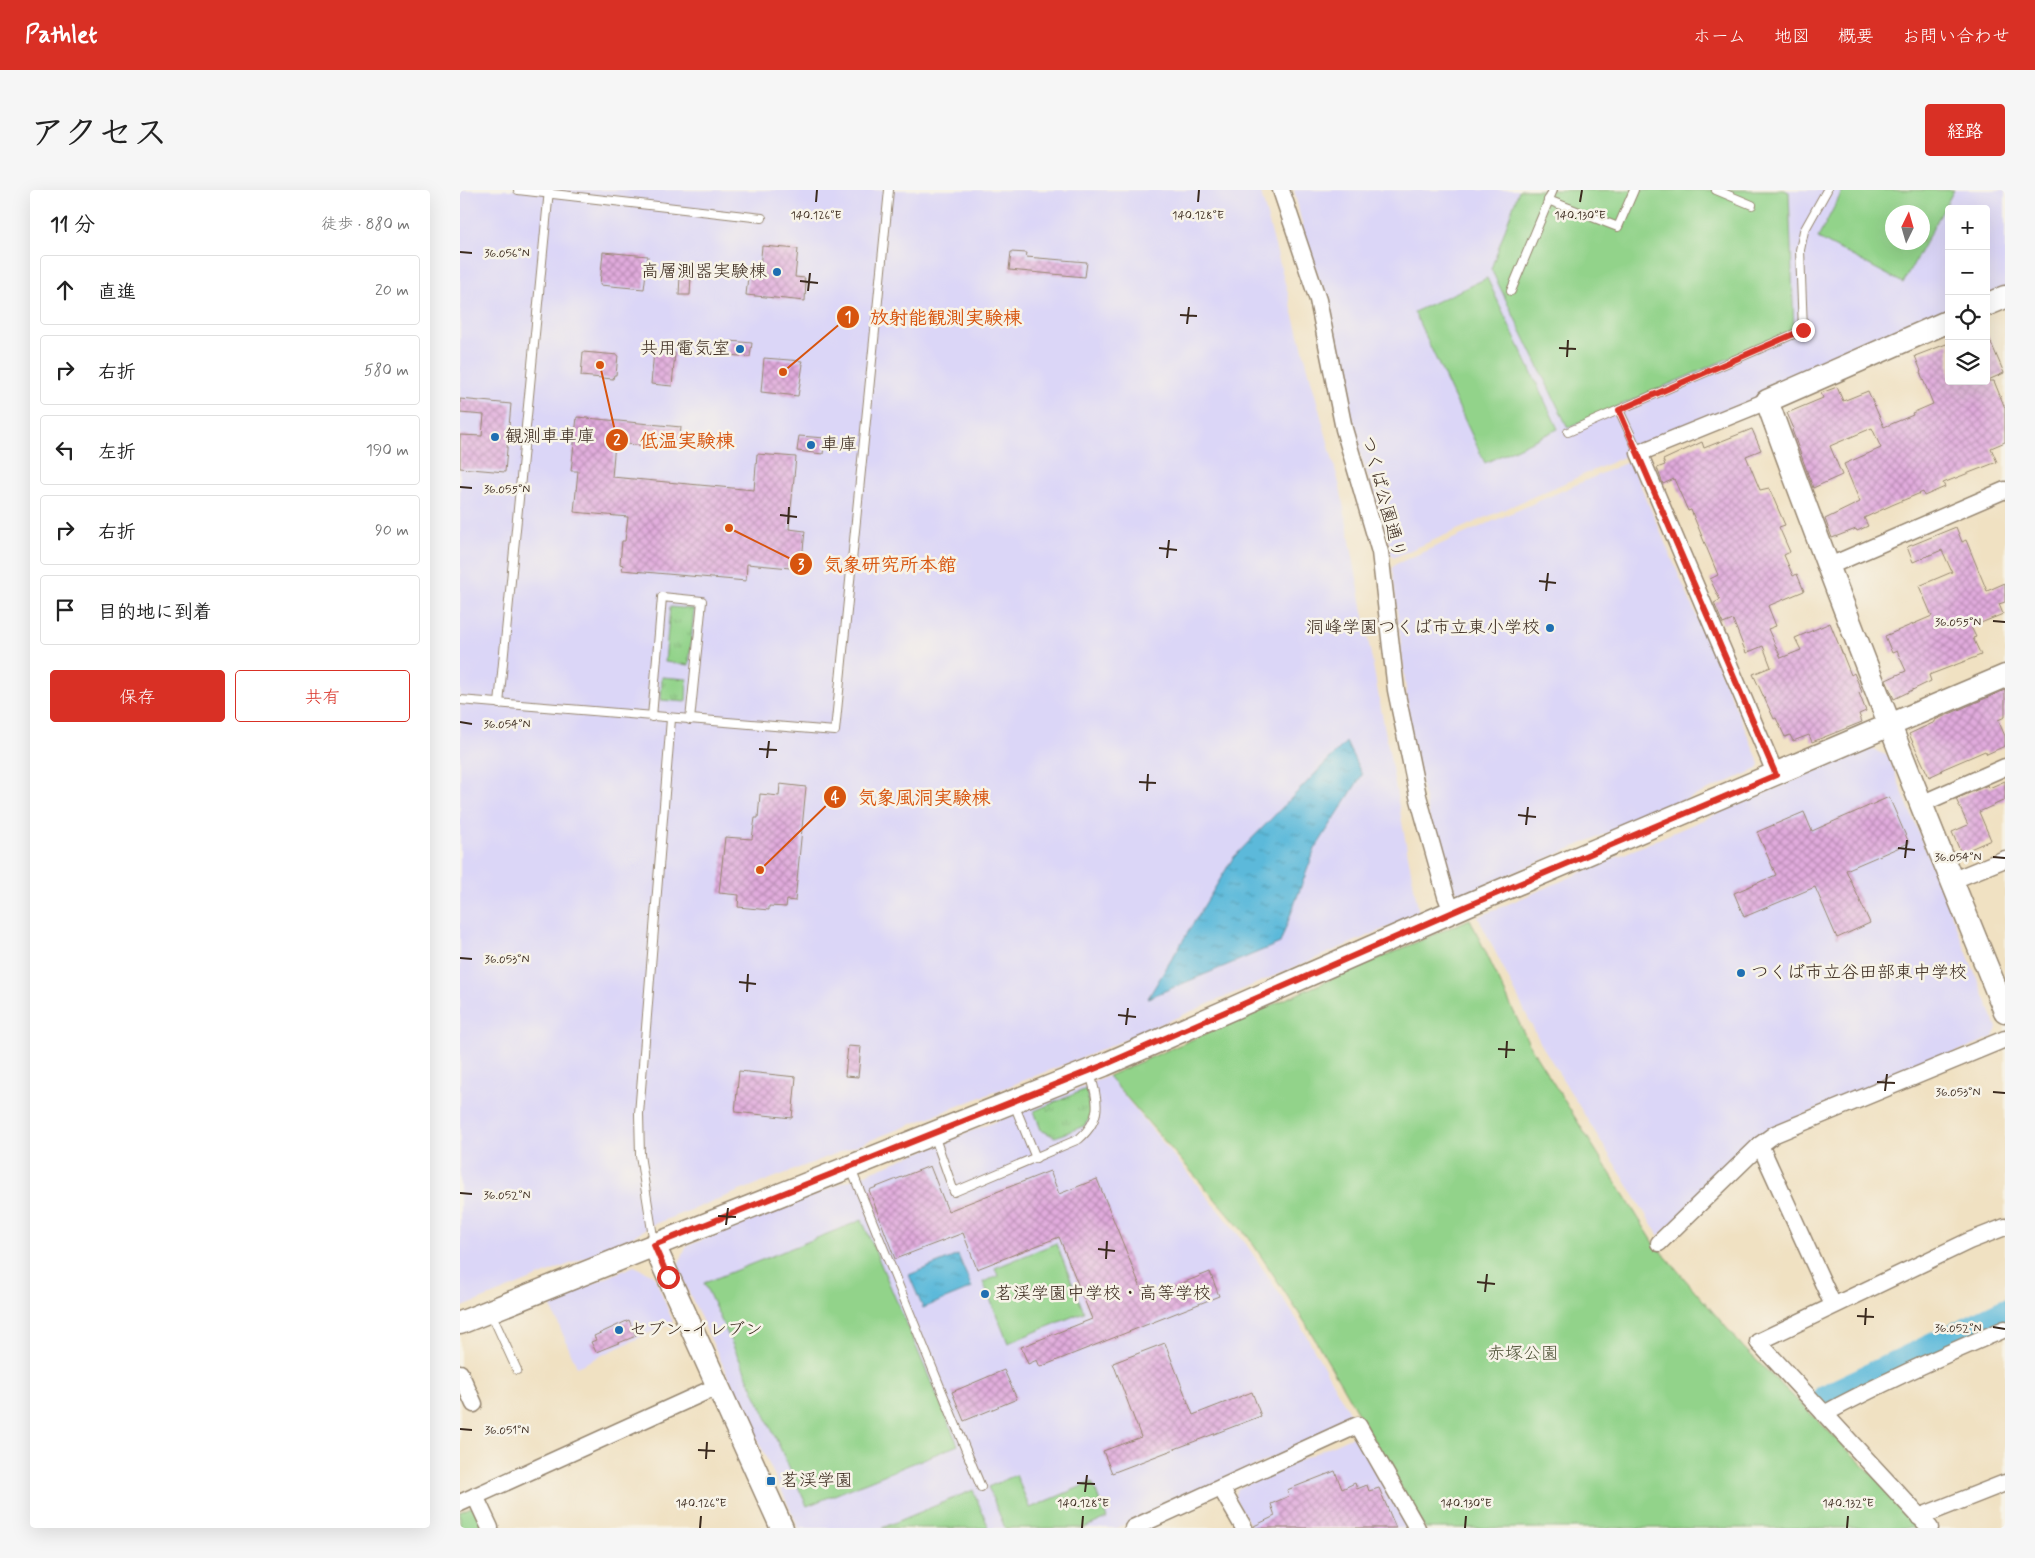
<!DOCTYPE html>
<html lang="ja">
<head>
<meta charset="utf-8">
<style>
  body { margin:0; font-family:Mynerve,"Klee One",sans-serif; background:#f6f6f6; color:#222 }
  .controls { position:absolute; right:15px; top:15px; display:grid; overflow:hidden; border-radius:5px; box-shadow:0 5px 20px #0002 }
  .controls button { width:45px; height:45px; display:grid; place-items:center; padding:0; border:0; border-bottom:1px solid #e0e0e0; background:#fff; color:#222; font:25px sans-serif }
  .compass { position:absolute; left:1425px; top:15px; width:45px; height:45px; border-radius:50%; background:#fff; box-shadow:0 5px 20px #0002; rotate:5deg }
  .stop { position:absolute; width:15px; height:15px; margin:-11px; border:4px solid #d93025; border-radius:50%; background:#fff }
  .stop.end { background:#d93025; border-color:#fff; box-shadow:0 1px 5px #0008 }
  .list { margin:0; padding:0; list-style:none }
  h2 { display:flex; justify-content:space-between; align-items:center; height:65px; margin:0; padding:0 20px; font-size:21px }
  h2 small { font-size:16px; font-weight:400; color:#767676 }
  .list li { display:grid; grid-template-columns:32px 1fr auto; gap:15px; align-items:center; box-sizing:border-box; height:70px; margin:0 10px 10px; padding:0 10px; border:1px solid #e0e0e0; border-radius:5px }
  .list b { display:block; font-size:19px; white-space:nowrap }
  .list em { font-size:16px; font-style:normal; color:#767676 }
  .actions { display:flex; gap:10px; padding:15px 20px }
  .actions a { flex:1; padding:11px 0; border:1px solid #d93025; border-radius:5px; text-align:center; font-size:18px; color:#d93025 }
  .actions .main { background:#d93025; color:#fff }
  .icon { flex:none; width:28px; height:28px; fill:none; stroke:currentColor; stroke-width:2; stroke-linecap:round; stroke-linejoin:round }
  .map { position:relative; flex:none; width:1545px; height:1338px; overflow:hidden; border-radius:5px }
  header { display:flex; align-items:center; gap:30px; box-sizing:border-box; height:70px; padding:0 25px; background:#d93025; color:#fff }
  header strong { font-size:24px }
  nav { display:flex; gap:28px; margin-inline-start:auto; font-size:18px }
  .intro { display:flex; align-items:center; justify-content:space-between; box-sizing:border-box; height:120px; padding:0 30px }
  h1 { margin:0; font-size:35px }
  .button { padding:12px 22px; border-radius:5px; background:#d93025; color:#fff; font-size:18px; font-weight:700 }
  main { display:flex; gap:30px; padding:0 30px }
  aside { flex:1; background:#fff; border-radius:5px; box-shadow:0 5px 20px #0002 }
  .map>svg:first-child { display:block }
  .built { fill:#dbd6f7; fill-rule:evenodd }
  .grass { fill:url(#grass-tufts); stroke:#667e54 }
  .park { fill:#92d38a; stroke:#667e54; fill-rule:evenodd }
  .water { fill:url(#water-ripples); stroke:#4b727c }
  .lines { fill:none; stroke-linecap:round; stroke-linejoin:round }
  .river { stroke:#5bb9da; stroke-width:25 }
  .building { fill:url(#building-cross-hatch) }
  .lane-casing { stroke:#968670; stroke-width:10 }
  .street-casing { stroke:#968670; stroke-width:19 }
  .secondary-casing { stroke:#968670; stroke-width:25 }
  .lane { stroke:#fff; stroke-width:8 }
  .street { stroke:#fff; stroke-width:16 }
  .secondary { stroke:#fff; stroke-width:22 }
  .route { stroke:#d93025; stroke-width:6 }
  .ticks { fill:none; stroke:#3b2a1e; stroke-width:2 }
  .poi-dot { fill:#1f6fb2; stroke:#f7f3e8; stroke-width:2 }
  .labels { text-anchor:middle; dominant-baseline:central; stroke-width:5; stroke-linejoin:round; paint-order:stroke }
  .poi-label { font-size:18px; fill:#3b2a1e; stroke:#f7f3e8; text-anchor:start }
  .street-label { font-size:18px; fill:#3b2a1e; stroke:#f7f3e8 }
  .park-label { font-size:18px; fill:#515439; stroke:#f7f3e8 }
  .ticks-label { font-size:12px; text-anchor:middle; fill:#3b2a1e; stroke:#f7f3e8; stroke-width:5; stroke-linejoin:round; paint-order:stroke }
  .leader { fill:none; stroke:#d7540e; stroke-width:2 }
  .callout-dot { fill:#d7540e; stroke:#f7f3e8; stroke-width:2 }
  .mark-label { font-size:15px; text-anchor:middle; font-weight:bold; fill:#fff }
  .callout-label { font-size:19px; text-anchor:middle; font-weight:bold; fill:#d7540e; stroke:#f7f3e8; stroke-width:5; stroke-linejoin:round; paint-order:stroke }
</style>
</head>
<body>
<header>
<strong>Pathlet</strong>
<nav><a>ホーム</a><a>地図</a><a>概要</a><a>お問い合わせ</a></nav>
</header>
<div class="intro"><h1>アクセス</h1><a class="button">経路</a></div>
<main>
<aside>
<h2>11 分<small>徒歩 · 880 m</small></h2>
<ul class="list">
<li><svg class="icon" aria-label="ahead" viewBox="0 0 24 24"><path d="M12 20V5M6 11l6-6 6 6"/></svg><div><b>直進</b></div><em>20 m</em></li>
<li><svg class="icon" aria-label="right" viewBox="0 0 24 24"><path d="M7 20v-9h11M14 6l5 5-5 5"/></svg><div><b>右折</b></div><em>580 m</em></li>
<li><svg class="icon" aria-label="left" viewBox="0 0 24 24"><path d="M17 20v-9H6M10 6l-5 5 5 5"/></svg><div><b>左折</b></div><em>190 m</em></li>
<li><svg class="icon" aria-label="right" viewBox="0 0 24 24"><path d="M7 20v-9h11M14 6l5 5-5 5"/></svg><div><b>右折</b></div><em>90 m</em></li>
<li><svg class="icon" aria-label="arrive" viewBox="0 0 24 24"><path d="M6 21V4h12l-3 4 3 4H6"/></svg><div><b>目的地に到着</b></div></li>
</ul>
<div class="actions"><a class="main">保存</a><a>共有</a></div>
</aside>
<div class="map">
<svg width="1545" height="1338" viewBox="0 0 1545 1338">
  <defs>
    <pattern id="grass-tufts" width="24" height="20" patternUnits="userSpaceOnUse" patternTransform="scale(1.25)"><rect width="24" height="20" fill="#92d38a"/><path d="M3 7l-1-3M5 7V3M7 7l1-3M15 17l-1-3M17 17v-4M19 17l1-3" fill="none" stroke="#7fb577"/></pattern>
    <pattern id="water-ripples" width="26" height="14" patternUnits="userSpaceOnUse" patternTransform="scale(1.25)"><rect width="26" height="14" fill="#5bb9da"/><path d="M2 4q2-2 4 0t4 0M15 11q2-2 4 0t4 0" fill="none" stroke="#4c97b0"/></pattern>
    <pattern id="building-cross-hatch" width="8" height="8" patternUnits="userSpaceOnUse" patternTransform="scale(1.25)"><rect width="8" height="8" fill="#e1abdd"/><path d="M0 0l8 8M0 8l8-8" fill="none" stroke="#b88bb3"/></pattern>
  </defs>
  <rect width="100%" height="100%" fill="#f7f3e8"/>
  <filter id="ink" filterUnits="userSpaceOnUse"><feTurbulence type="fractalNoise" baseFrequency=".02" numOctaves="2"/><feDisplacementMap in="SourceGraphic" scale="10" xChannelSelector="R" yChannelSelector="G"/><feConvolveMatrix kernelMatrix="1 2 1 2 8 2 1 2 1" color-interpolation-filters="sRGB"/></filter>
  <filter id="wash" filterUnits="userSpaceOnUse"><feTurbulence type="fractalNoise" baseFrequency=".0096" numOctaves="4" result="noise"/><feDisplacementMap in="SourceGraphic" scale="20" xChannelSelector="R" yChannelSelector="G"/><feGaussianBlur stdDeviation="1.12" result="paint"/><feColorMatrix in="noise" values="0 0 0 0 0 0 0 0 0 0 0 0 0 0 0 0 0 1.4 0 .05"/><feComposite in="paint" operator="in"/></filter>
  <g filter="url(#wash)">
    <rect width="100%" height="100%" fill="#f0e1c2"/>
    <g class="built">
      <polygon points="0,0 800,0 880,297 959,724 629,865 192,1035 162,1053 0,1118"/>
      <path d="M834 0H1545V100L1526 108V19H1489V125L935 367 931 365 928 349 898 257 868 113 847 56ZM1432 22H1462V52H1432Z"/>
      <polygon points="1170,271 1300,574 1298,579 999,706 978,666 952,552 932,378 936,374"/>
      <polygon points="1409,558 1428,566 1537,838 1533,847 1312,938 1199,1046 1081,854 1018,727"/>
      <polygon points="648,886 786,1054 838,1131 894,1231 657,1338 339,1338 217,1077 227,1056"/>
      <polygon points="174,1076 194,1085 213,1132 117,1177 89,1112"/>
      <polygon points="897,1244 950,1338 792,1338 774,1307 777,1299"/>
    </g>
    <g class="grass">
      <polygon points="210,417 234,419 229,475 205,472"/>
      <polygon points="202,487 227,489 226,512 201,510"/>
      <polygon points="626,899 631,926 624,936 595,947 581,940 574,921"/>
    </g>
    <g class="park">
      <polygon points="1059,0 1324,0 1329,2 1334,140 1108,238 1031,79"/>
      <path d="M1383 0H1494L1443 93 1358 48ZM1432 22H1462V52H1432Z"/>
      <polygon points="1027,88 1098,239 1025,273 954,122"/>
      <polygon points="1010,729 1070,856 1194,1053 1283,1157 1467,1338 965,1338 846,1134 789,1048 648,886"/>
      <polygon points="402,1030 498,1255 347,1316 244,1093"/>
      <polygon points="596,1053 624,1122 548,1153 523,1092 538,1086 535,1078"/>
      <polygon points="556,1285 570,1318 632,1292 647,1328 624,1338 545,1338 528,1297"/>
      <polygon points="513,1300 529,1338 422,1338"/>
      <polygon points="13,1316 24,1338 0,1338 0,1322"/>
    </g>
    <g class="water">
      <polygon points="886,552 902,585 855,659 820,753 688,808 773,668"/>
      <polygon points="498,1065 512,1098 463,1118 449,1085"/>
    </g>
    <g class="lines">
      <polyline class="river" points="1365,1207 1545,1121"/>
    </g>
    <g id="blocks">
      <g class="building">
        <polygon points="302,56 338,59 335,87 345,88 344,92 346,92 345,111 286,105 288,87 299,88"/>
        <polygon points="143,62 188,66 184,99 140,95"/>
        <polygon points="551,62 567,63 566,67 627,72 625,87 549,80"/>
        <polygon points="220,85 231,86 230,105 219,105"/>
        <polygon points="1526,141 1544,183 1526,191"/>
        <polygon points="270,151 292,153 290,167 269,165"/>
        <polygon points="1489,153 1489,191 1534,191 1545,218 1545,252 1531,258 1537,272 1483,293 1485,297 1464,306 1463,302 1432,315 1404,328 1408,336 1397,341 1396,339 1372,348 1365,329 1400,312 1384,274 1421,258 1412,238 1370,256 1382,285 1353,298 1332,240 1334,239 1327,223 1363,208 1361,203 1377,197 1383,211 1408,201 1424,237 1453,225 1452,223 1473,214 1460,182 1461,181 1455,166"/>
        <polygon points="194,161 215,163 212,196 191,194"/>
        <polygon points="123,162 158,165 156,185 154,185 153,189 121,186"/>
        <polygon points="304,168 342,171 341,174 343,174 338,206 301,202"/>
        <polygon points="0,209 51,214 45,282 0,278 0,245 22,246 24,225 0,223"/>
        <polygon points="117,227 221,237 219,259 155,253 152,287 294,300 297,264 336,267 329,339 345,341 341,379 287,374 286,391 162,380 163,375 160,374 162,351 165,351 168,327 114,322 118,281 111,281"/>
        <polygon points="1292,239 1301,260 1286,266 1300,300 1309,298 1325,335 1319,337 1330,362 1324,365 1333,386 1337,384 1344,401 1308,416 1316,436 1308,439 1321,468 1341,460 1335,448 1370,433 1391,485 1394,483 1402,502 1399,503 1406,521 1399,524 1402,532 1352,552 1349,545 1333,551 1330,545 1325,547 1316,528 1314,529 1293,484 1311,477 1303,456 1286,463 1273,430 1263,434 1254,413 1260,410 1250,389 1258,385 1231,320 1228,321 1214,289 1203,294 1197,278 1205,275 1203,270 1242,252 1244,258"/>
        <polygon points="339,246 365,248 363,264 337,261"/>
        <polygon points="1496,337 1502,352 1506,350 1527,401 1545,393 1545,412 1539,414 1543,424 1511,437 1516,447 1513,448 1521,465 1469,485 1471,491 1434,509 1426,490 1446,481 1437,461 1432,463 1425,446 1472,426 1459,396 1492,382 1482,360 1453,372 1447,357"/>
        <polygon points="1545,500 1545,527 1538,530 1545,546 1545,556 1527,564 1525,561 1481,580 1482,581 1469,587 1449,544 1475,532 1475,530"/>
        <polygon points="1545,591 1545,610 1519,622 1531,650 1501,663 1492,642 1508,635 1496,609 1528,595 1529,598"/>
        <polygon points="320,594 346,597 335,711 327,710 326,717 309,716 309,720 278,717 279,705 259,703 265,647 292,649 295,628 298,628 300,604 319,606"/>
        <polygon points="1429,607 1449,653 1386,680 1410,733 1377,748 1355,697 1284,727 1274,703 1316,685 1297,642 1344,622 1352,641"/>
        <polygon points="388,856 401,857 398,887 385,886"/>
        <polygon points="279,881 336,887 332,928 275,922"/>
        <polygon points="470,976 488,1021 590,981 599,1004 637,989 685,1108 750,1082 759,1106 580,1177 577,1170 568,1174 561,1157 632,1129 599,1047 517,1079 503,1043 435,1069 409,1000"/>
        <polygon points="169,1130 176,1146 136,1162 131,1152 136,1150 134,1146"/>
        <polygon points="705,1153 733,1225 792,1202 801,1226 652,1283 643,1261 681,1247 653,1173"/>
        <polygon points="544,1180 557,1209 504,1231 492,1202"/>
        <polygon points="875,1281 882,1299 895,1293 897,1299 907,1295 909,1301 919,1298 936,1338 794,1338 794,1336 815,1326 811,1314 829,1306 827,1300"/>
      </g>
    </g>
  </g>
  <g filter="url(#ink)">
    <use href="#blocks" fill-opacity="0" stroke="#968670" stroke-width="1"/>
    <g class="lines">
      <defs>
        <g id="lane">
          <polyline points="58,0 302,28"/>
          <polyline points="1256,0 1292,15"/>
          <polyline points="1088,10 1158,37 1174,0"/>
          <polyline points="1051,101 1093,0"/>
          <polyline points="1159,220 1179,263"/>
          <polyline points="1108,242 1343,140 1340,60 1344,41 1367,0"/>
          <polyline points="0,510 375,541 429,0"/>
          <polyline points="39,514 89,0"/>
          <polyline points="192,527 202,407 242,411 230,530"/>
          <polyline points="554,914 576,968"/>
          <path d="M474 945 494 1002 619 949C643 928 638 911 630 883"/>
          <polyline points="391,979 521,1297"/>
          <polyline points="194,1053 180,965 179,924 211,529"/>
          <polyline points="31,1123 57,1180"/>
        </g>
        <g id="street">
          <polyline points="821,0 858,110 884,239 920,362 936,500 958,606 986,706 990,716"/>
          <polyline points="1307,211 1179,263 1316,585"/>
          <polyline points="1367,377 1545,300"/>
          <polyline points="1461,614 1545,577"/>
          <polyline points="1491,691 1545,669"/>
          <polyline points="1300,955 1373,1115"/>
          <polyline points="1199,1053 1300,955 1315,944 1545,849"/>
          <polyline points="0,1183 14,1214"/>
          <path d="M1364 1224C1423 1192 1483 1165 1545 1139"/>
          <polyline points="761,1298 784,1338"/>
          <polyline points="15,1306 30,1338"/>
          <polyline points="0,1313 258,1196"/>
          <polyline points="1459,1327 1545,1293"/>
          <polyline points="673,1338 898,1235 957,1338"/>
          <polyline points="1470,1338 1298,1152 1509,1051 1545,1037"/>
        </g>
        <g id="secondary">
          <polyline points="1526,115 1545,107"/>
          <path d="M1489 131 1307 211C1381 416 1462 619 1545 821"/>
          <polyline points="194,1055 322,1338"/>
          <polyline points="0,1133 644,875 1007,715 1545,486"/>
        </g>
      </defs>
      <use href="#lane" class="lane-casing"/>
      <use href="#street" class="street-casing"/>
      <use href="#secondary" class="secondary-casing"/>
      <use href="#lane" class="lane"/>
      <use href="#street" class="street"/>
      <use href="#secondary" class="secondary"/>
    </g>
  </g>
  <g class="lines" filter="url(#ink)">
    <polyline class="route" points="208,1087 194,1055 644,875 1007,716 1316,585 1159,220 1343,140"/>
  </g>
  <path class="ticks" d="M356 12 357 0M738 12 739 0M1120 12 1122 0M0 62 12 63M340 91 358 93M348 101 350 83M720 125 737 126M727 134 729 117M1099 158 1116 159M1107 167 1108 150M0 297 12 298M320 325 337 327M328 334 329 317M699 358 717 360M707 368 709 350M1079 391 1096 393M1086 401 1088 383M1533 431 1545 432M0 532 12 534M299 559 317 560M307 568 309 551M679 592 696 593M687 601 688 584M1058 625 1076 627M1066 635 1068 617M1438 658 1455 660M1533 667 1545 668M1445 668 1447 650M0 768 12 769M279 792 296 794M287 802 288 784M658 825 676 827M666 835 668 818M1038 859 1055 860M1046 868 1047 851M1417 892 1435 893M1425 901 1427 884M1533 902 1545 903M0 1003 12 1004M258 1026 276 1027M266 1035 268 1018M638 1059 655 1061M646 1069 647 1051M1017 1092 1035 1094M1025 1102 1027 1084M1397 1126 1414 1127M1405 1135 1406 1118M1533 1137 1545 1139M0 1239 12 1240M238 1260 255 1261M246 1269 247 1252M617 1293 635 1294M625 1302 627 1285M240 1338 241 1326M622 1338 623 1326M1005 1338 1006 1326M1387 1338 1388 1326"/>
  <g class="poi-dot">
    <circle cx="317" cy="82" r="5"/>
    <circle cx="280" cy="159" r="5"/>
    <circle cx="35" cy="247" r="5"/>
    <circle cx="351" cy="255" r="5"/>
    <circle cx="1090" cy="438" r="5"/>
    <circle cx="1281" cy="783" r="5"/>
    <circle cx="525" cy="1104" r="5"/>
    <circle cx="159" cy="1140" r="5"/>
    <rect x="306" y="1286" width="10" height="10" rx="2.5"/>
  </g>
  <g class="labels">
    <g class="poi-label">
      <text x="307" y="82" text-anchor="end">高層測器実験棟</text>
      <text x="270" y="159" text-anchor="end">共用電気室</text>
      <text x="45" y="247">観測車車庫</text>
      <text x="361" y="255">車庫</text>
      <text x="1080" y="438" text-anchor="end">洞峰学園つくば市立東小学校</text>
      <text x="1291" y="783">つくば市立谷田部東中学校</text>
      <text x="535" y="1104">茗渓学園中学校・高等学校</text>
      <text x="169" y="1140">セブン-イレブン</text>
      <text x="321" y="1291">茗渓学園</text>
    </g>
    <g class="street-label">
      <text transform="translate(923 307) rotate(75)">つくば公園通り</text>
    </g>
    <g class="park-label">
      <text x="1063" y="1164">赤塚公園</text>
    </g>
  </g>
  <g class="ticks-label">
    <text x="356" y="29">140.126°E</text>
    <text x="738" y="29">140.128°E</text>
    <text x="1120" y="29">140.130°E</text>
    <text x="47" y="67">36.056°N</text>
    <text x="47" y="303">36.055°N</text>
    <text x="1498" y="436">36.055°N</text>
    <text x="47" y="538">36.054°N</text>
    <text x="1498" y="671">36.054°N</text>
    <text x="47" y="773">36.053°N</text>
    <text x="1498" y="906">36.053°N</text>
    <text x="47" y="1009">36.052°N</text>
    <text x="1498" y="1142">36.052°N</text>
    <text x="47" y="1244">36.051°N</text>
    <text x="241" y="1317">140.126°E</text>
    <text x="623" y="1317">140.128°E</text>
    <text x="1006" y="1317">140.130°E</text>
    <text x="1388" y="1317">140.132°E</text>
  </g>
  <path class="leader" d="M323 182L388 127M140 175L157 250M269 338L341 374M300 680L375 607"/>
  <g class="callout-dot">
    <circle cx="323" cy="182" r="5"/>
    <circle cx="140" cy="175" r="5"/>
    <circle cx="269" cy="338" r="5"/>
    <circle cx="300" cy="680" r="5"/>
    <circle cx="388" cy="127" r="12"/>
    <circle cx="157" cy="250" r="12"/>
    <circle cx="341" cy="374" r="12"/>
    <circle cx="375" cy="607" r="12"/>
  </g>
  <g class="mark-label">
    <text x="388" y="132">1</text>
    <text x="157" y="255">2</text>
    <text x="341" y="380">3</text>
    <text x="375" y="612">4</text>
  </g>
  <g class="callout-label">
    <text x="486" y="134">放射能観測実験棟</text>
    <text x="227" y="257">低温実験棟</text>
    <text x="430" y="381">気象研究所本館</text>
    <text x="464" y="614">気象風洞実験棟</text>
  </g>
</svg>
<div class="controls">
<button>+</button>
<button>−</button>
<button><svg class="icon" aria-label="locate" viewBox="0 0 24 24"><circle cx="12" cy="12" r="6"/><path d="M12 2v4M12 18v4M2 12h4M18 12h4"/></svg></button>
<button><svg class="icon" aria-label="layers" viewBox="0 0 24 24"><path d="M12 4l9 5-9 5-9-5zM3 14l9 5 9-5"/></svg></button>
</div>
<svg class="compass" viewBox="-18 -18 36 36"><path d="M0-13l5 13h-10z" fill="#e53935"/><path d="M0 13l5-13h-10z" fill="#767676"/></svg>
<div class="stop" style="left:208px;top:1087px"></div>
<div class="stop end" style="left:1343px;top:140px"></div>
</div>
</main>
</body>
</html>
